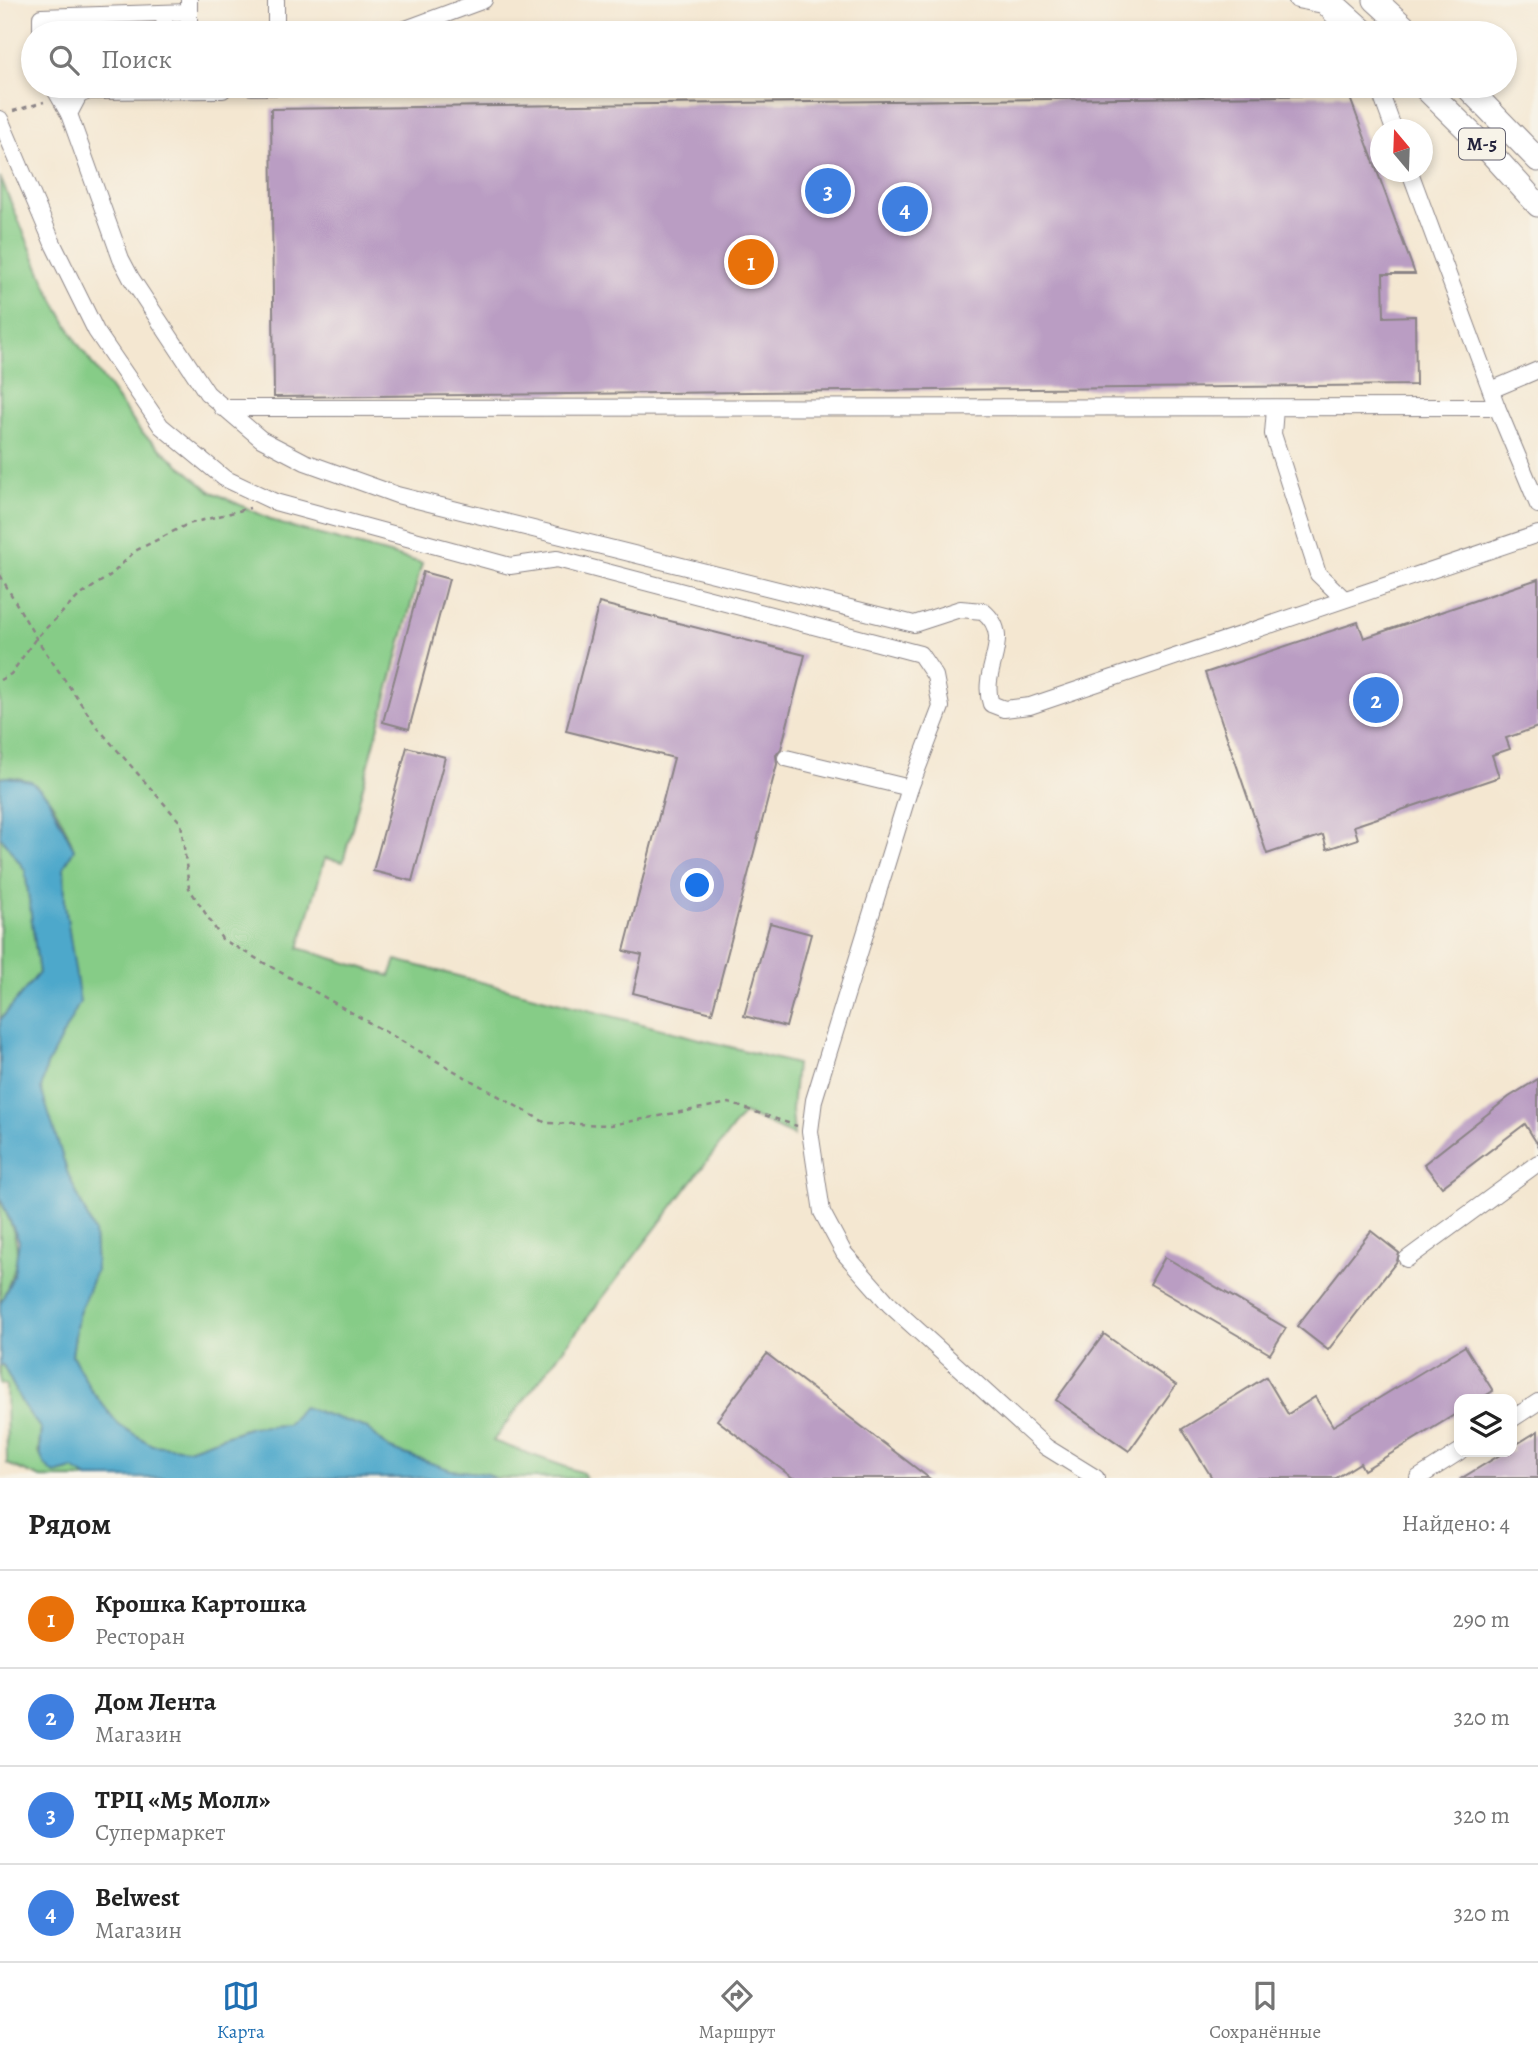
<!DOCTYPE html>
<html lang="ru">
<head>
<meta charset="utf-8">
<style>
  body { margin:0; font-family:Alegreya,serif; background:#f6f6f6; color:#222 }
  .controls { position:absolute; right:21px; bottom:21px; display:grid; overflow:hidden; border-radius:14px; box-shadow:0 4px 10px #0003 }
  .controls button { width:63px; height:63px; display:grid; place-items:center; padding:0; border:0; border-bottom:2px solid #e0e0e0; background:#fff; color:#222; font:35px sans-serif }
  .compass { position:absolute; left:1370px; top:119px; width:63px; height:63px; border-radius:50%; background:#fff; box-shadow:0 4px 10px #0003; rotate:341deg }
  .you { position:absolute; left:698px; top:886px; width:24px; height:24px; margin:-18px; border:5px solid #fff; border-radius:50%; background:#1a73e8; box-shadow:0 0 0 10px #1a73e833 }
  .badge { display:grid; place-items:center; width:46px; height:46px; border-radius:50%; background:#1f6fb2; color:#fff; font-size:23px; font-weight:700 }
  .pin { position:absolute; translate:-50% -50%; border:4px solid #fff; box-shadow:0 2px 7px #0006 }
  .list { margin:0; padding:0; list-style:none }
  h2 { display:flex; justify-content:space-between; align-items:center; height:91px; margin:0; padding:0 28px; font-size:30px }
  h2 small { font-size:23px; font-weight:400; color:#767676 }
  .list li { display:grid; grid-template-columns:46px 1fr auto; gap:21px; align-items:center; box-sizing:border-box; height:98px; padding:0 28px; border-top:2px solid #e0e0e0 }
  .list b { display:block; font-size:26px; white-space:nowrap }
  .list p { margin:0; font-size:23px; white-space:nowrap; color:#767676 }
  .list em { font-size:23px; font-style:normal; color:#767676 }
  .icon { flex:none; width:38px; height:38px; fill:none; stroke:currentColor; stroke-width:2; stroke-linecap:round; stroke-linejoin:round }
  .map { position:relative; flex:none; width:1538px; height:1478px; overflow:hidden }
  .search { position:absolute; background:#fff; box-shadow:0 4px 10px #0003; left:21px; right:21px; top:21px; height:77px; display:flex; align-items:center; gap:18px; box-sizing:border-box; padding:0 24px; border-radius:38px; color:#767676; font-size:26px }
  .sheet { height:483px; background:#fff }
  nav { display:flex; justify-content:space-around; align-items:center; box-sizing:border-box; height:98px; border-top:2px solid #e0e0e0; background:#fff; font-size:19px; color:#767676 }
  nav a { display:grid; justify-items:center; gap:4px }
  nav .on { color:#1f6fb2 }
  .map>svg:first-child { display:block }
  .green { fill:#86cc87; stroke:#547761; stroke-width:2 }
  .water { fill:#4da8cb; stroke:#386583; stroke-width:2 }
  .building { fill:#ba9dc3 }
  .lines { fill:none; stroke-linecap:round; stroke-linejoin:round }
  .minor-casing { stroke:#8b8486; stroke-width:18 }
  .highway-casing { stroke:#8b8486; stroke-width:25 }
  .path { stroke:#8b8486; stroke-width:2.5; stroke-dasharray:5 5; stroke-linecap:butt }
  .minor { stroke:#fff; stroke-width:16 }
  .highway { stroke:#fff; stroke-width:23 }
  .labels { text-anchor:middle; dominant-baseline:central; stroke-width:5; stroke-linejoin:round; paint-order:stroke }
  .shield { fill:#f7f3e8; stroke:#62616f; stroke-width:2 }
  .shield-label { font-size:19px; font-weight:bold; fill:#22223b }
</style>
</head>
<body>
<div class="map">
<svg width="1538" height="1478" viewBox="0 0 1538 1478">
  <rect width="100%" height="100%" fill="#f7f3e8"/>
  <filter id="ink" filterUnits="userSpaceOnUse"><feTurbulence type="fractalNoise" baseFrequency=".0143" numOctaves="2"/><feDisplacementMap in="SourceGraphic" scale="14" xChannelSelector="R" yChannelSelector="G"/><feConvolveMatrix kernelMatrix="1 2 1 2 8 2 1 2 1" color-interpolation-filters="sRGB"/></filter>
  <filter id="wash" filterUnits="userSpaceOnUse"><feTurbulence type="fractalNoise" baseFrequency=".00686" numOctaves="4" result="noise"/><feDisplacementMap in="SourceGraphic" scale="28" xChannelSelector="R" yChannelSelector="G"/><feGaussianBlur stdDeviation="1.57" result="paint"/><feColorMatrix in="noise" values="0 0 0 0 0 0 0 0 0 0 0 0 0 0 0 0 0 1.4 0 .05"/><feComposite in="paint" operator="in"/></filter>
  <g filter="url(#wash)">
    <rect width="100%" height="100%" fill="#f4e7d1"/>
    <g class="green">
      <path d="M0 177 48 289 76 341 141 432 210 491 281 524 422 563 343 862 325 858 299 948 390 976 396 960 796 1064 792 1110 794 1136 744 1113 493 1441 583 1473 586 1478H494L488 1474 451 1470 390 1449 367 1428 303 1407 287 1425 250 1427 188 1449 152 1445 119 1425 91 1390 72 1355 78 1316 96 1270 94 1232 68 1174 40 1089 47 1065 79 1002 65 905 64 867 74 849C61 815 43 771 0 778Z"/>
      <polygon points="0,836 25,870 39,973 0,1020"/>
      <path d="M0 1198C22 1249 23 1253 0 1304Z"/>
      <polygon points="0,1365 3,1365 23,1405 41,1429 38,1453 55,1474 73,1469 88,1478 41,1478 7,1464 6,1385 0,1384"/>
    </g>
    <path class="water" d="M7 777 31 781 47 796 74 849 64 867 65 905 80 1002 47 1065 41 1089 68 1174 94 1232 96 1270 78 1316 72 1355 91 1390 119 1425 152 1445 188 1449 251 1427 287 1425 303 1407 367 1428 390 1449 451 1470 488 1474 494 1478H88L73 1469 55 1474C37 1462 39 1448 41 1429L23 1405 3 1365H0V1304L14 1274 19 1241 0 1198V1020L39 973 25 870 0 836V778Z"/>
    <g id="blocks">
      <g class="building">
        <polygon points="1349,95 1415,274 1383,274 1384,317 1415,316 1416,385 274,397 271,109"/>
        <polygon points="423,572 449,579 409,729 383,722"/>
        <polygon points="1538,579 1538,727 1506,738 1510,749 1492,755 1499,777 1354,826 1358,839 1327,849 1323,835 1267,854 1205,673 1358,622 1364,638"/>
        <polygon points="599,603 805,655 781,749 776,755 777,764 712,1013 633,993 642,955 624,951 674,758 566,731"/>
        <polygon points="407,747 445,757 412,881 373,871"/>
        <polygon points="770,923 811,934 786,1027 744,1016"/>
        <polygon points="1538,1079 1538,1145 1525,1124 1442,1187 1424,1164 1509,1097"/>
        <polygon points="1371,1231 1399,1253 1397,1261 1328,1350 1297,1326"/>
        <polygon points="1165,1257 1286,1328 1270,1354 1150,1284"/>
        <polygon points="1104,1334 1176,1385 1129,1451 1056,1400"/>
        <polygon points="1465,1346 1493,1391 1480,1399 1459,1399 1459,1412 1364,1470 1360,1463 1336,1478 1212,1478 1182,1429 1266,1377 1288,1414 1315,1397 1333,1426"/>
        <polygon points="767,1354 929,1478 793,1478 717,1420"/>
        <polygon points="1538,1431 1538,1478 1462,1478 1505,1452 1512,1452 1512,1447"/>
      </g>
    </g>
  </g>
  <g filter="url(#ink)">
    <use href="#blocks" fill-opacity="0" stroke="#8b8486" stroke-width="2"/>
    <g class="lines">
      <defs>
        <g id="minor">
          <polyline points="189,0 189,33"/>
          <polyline points="276,0 276,33"/>
          <polyline points="1297,0 1323,5 1349,33"/>
          <polyline points="164,13 165,33"/>
          <polyline points="41,33 41,17 189,12"/>
          <polyline points="395,33 484,0"/>
          <polyline points="53,86 69,114"/>
          <polyline points="1378,86 1394,130"/>
          <polyline points="252,87 327,86"/>
          <path d="M223 90 89 91 79 95 69 114 121 259 131 278 207 393 261 439 305 462 397 495 914 624 960 609 983 611C1016 638 979 669 991 704L1004 709 1030 706 1538 534"/>
          <polyline points="0,119 54,246 96,331 161,426 224,478 275,502 510,566 557,559 920,654 935,676 941,707 910,788 814,1100 810,1131 822,1212 844,1253 889,1304 1046,1447 1096,1478"/>
          <polyline points="1410,172 1497,407 1538,505"/>
          <polyline points="1491,390 1538,370"/>
          <polyline points="222,408 1497,407"/>
          <polyline points="1275,409 1273,434 1318,574 1343,598"/>
          <polyline points="786,758 910,788"/>
          <polyline points="1407,1259 1538,1163"/>
          <polyline points="1512,1419 1538,1402"/>
          <polyline points="1418,1478 1459,1452"/>
        </g>
        <g id="highway">
          <polyline points="1329,0 1366,33"/>
          <polyline points="1375,0 1411,33"/>
          <polyline points="1423,86 1490,152 1538,205"/>
          <polyline points="1466,86 1538,160"/>
        </g>
      </defs>
      <use href="#minor" class="minor-casing"/>
      <use href="#highway" class="highway-casing"/>
      <g class="path">
        <polyline points="13,111 44,102"/>
        <polyline points="0,575 36,638 97,727 181,823 189,888 222,939 546,1123 611,1125 729,1103 797,1126"/>
        <polyline points="0,680 11,674 36,638 78,597 112,574 135,551 188,524 250,508"/>
      </g>
      <use href="#minor" class="minor"/>
      <use href="#highway" class="highway"/>
    </g>
  </g>
  <g class="labels">
    <rect class="shield" x="1459" y="128.5" width="46" height="31" rx="5"/>
    <g class="shield-label">
      <text x="1482" y="144">М-5</text>
    </g>
  </g>
</svg>
<div class="controls">
<button><svg class="icon" aria-label="layers" viewBox="0 0 24 24"><path d="M12 4l9 5-9 5-9-5zM3 14l9 5 9-5"/></svg></button>
</div>
<svg class="compass" viewBox="-18 -18 36 36"><path d="M0-13l5 13h-10z" fill="#e53935"/><path d="M0 13l5-13h-10z" fill="#767676"/></svg>
<div class="you"></div>
<div class="pin badge" style="left:751px;top:262px;background:#e8710a">1</div>
<div class="pin badge" style="left:1376px;top:700px;background:#3f7fe0">2</div>
<div class="pin badge" style="left:828px;top:191px;background:#3f7fe0">3</div>
<div class="pin badge" style="left:905px;top:209px;background:#3f7fe0">4</div>
<div class="search"><svg class="icon" aria-label="search" viewBox="0 0 24 24"><circle cx="10" cy="10" r="6"/><path d="M15 15l6 6"/></svg>Поиск</div>
</div>
<section class="sheet">
<h2>Рядом<small>Найдено: 4</small></h2>
<ul class="list">
<li><span class="badge" style="background:#e8710a">1</span><div><b>Крошка Картошка</b><p>Ресторан</p></div><em>290 m</em></li>
<li><span class="badge" style="background:#3f7fe0">2</span><div><b>Дом Лента</b><p>Магазин</p></div><em>320 m</em></li>
<li><span class="badge" style="background:#3f7fe0">3</span><div><b>ТРЦ «М5 Молл»</b><p>Супермаркет</p></div><em>320 m</em></li>
<li><span class="badge" style="background:#3f7fe0">4</span><div><b>Belwest</b><p>Магазин</p></div><em>320 m</em></li>
</ul>
</section>
<nav>
<a class="on"><svg class="icon" aria-label="map" viewBox="0 0 24 24"><path d="M3 6l6-2 6 2 6-2v14l-6 2-6-2-6 2zM9 4v14M15 6v14"/></svg>Карта</a>
<a><svg class="icon" aria-label="directions" viewBox="0 0 24 24"><path d="M12 3l9 9-9 9-9-9zM9 14v-3h6M13 9l2 2-2 2"/></svg>Маршрут</a>
<a><svg class="icon" aria-label="saved" viewBox="0 0 24 24"><path d="M7 4h10v16l-5-4-5 4z"/></svg>Сохранённые</a>
</nav>
</body>
</html>
